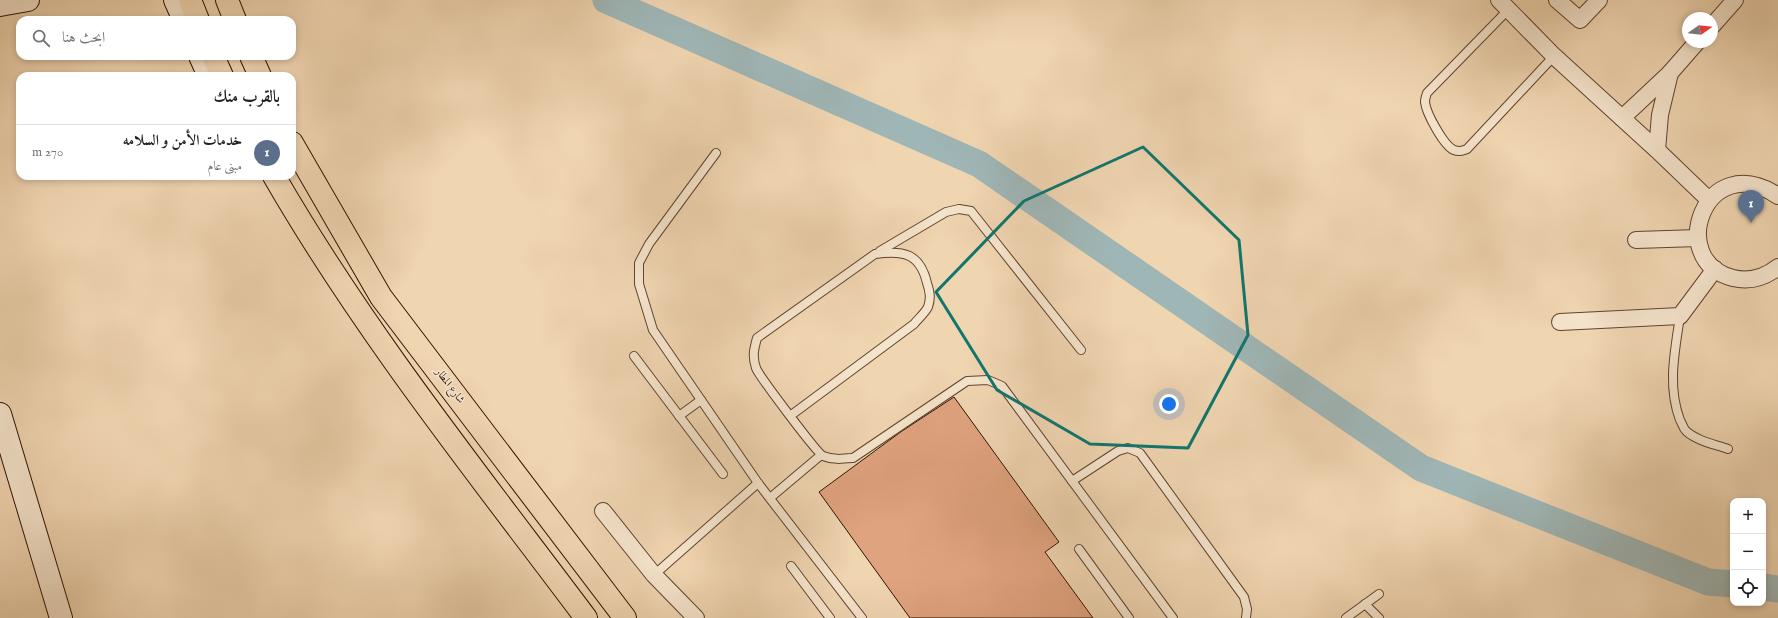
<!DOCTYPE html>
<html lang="ar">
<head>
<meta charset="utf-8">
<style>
  body { margin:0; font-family:"IM FELL English",Amiri,serif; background:#f6f6f6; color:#202124; direction:rtl }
  .controls { position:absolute; right:12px; bottom:12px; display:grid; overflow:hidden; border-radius:8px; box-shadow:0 2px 6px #0003 }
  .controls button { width:36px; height:36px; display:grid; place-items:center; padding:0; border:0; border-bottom:1px solid #e0e0e0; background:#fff; color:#202124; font:20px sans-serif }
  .compass { position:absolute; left:1682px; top:12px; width:36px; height:36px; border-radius:50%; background:#fff; box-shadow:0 2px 6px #0003; rotate:76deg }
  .you { position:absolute; left:1169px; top:404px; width:14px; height:14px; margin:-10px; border:3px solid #fff; border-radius:50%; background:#1a73e8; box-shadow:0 0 0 6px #1a73e833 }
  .badge { display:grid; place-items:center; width:26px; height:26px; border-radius:50%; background:#0b8043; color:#fff; font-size:13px; font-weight:700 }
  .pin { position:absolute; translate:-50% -33px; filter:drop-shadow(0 1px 2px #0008) }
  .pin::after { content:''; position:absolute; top:21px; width:14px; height:12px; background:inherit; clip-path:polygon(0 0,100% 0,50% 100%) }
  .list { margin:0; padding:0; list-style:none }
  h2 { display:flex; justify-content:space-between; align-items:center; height:52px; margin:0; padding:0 16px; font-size:17px }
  h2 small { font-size:13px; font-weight:400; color:#757577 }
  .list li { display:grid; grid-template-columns:26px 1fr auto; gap:12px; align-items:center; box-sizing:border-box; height:56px; padding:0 16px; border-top:1px solid #e0e0e0 }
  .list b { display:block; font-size:15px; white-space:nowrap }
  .list p { margin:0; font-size:13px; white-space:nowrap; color:#757577 }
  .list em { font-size:13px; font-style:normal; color:#757577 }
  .icon { flex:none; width:22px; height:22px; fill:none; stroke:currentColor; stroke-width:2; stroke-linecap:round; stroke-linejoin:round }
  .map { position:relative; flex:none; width:1778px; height:618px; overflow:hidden; direction:ltr }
  .search { position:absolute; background:#fff; box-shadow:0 2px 6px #0003; left:16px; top:16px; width:280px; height:44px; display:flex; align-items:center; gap:10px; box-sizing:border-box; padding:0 14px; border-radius:12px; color:#757577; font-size:15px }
  .panel { position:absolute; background:#fff; box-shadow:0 2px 6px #0003; left:16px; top:72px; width:280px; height:108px; border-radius:12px; direction:rtl }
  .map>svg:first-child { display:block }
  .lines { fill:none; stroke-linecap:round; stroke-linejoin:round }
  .river { stroke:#9fb6b6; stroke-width:27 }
  .building { fill:#e0a37f; stroke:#2f1302 }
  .lane-casing { stroke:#5f442e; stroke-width:10 }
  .street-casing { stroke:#5f442e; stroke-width:18 }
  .secondary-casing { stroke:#2f1302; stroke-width:24 }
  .primary-casing { stroke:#2f1302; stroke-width:24 }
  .lane { stroke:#f5e4cc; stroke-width:8 }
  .street { stroke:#f5e4cc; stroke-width:16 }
  .secondary { stroke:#f5e4cc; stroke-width:22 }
  .primary { stroke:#f0d5b1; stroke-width:22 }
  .marked { fill:none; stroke:#0f766e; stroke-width:3; stroke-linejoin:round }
  .labels { text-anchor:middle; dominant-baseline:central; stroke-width:3; stroke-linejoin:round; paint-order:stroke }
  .street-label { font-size:11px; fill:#2f1302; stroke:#f5e4cc }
</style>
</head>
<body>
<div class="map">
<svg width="1778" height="618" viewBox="0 0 1778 618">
  <rect width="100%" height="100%" fill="#f0d5b1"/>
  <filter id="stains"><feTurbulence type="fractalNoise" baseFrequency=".005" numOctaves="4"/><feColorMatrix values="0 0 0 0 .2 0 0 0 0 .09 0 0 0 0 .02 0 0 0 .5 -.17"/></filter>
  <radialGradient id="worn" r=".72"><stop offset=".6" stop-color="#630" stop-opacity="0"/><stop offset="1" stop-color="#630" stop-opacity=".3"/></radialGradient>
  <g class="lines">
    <g class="river">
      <polyline points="606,0 979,164 1421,468 1708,582 1733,584"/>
      <polyline points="1763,587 1778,589"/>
    </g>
  </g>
  <polygon class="building" points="954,397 1059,542 1045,552 1093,618 910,618 819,492 902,431"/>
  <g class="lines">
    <defs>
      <g id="lane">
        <path d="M1508 10 1427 93C1426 96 1425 99 1425 102 1426 113 1444 146 1454 150 1459 152 1462 151 1467 149L1554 56"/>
        <polyline points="716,153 649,244 639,263 639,284 653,330 758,483 862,618"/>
        <polyline points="880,251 946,212 959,209 971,211 1081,350"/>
        <path d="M1680 316C1675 351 1667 386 1680 420 1682 423 1683 428 1686 431 1697 441 1714 444 1728 449"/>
        <polyline points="634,356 723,474"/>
        <polyline points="679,416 701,400"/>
        <path d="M790 416 914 324C918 319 925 313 928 307 931 298 930 292 927 283 920 253 903 250 875 254L757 338C754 349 752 356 756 368 759 376 817 453 823 456 833 460 842 459 853 458L967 381 988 380 1002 386 1173 618"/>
        <polyline points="1072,481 1118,451 1128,448 1140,453 1244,597 1247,609 1246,618"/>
        <polyline points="770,498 821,455"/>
        <polyline points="1079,549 1129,618"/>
        <polyline points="791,566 830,618"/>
        <polyline points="654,575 758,483"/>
        <polyline points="1365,604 1379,618"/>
        <polyline points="1346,618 1379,594"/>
      </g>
      <g id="street">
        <polyline points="1499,0 1554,56 1657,150 1709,200"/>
        <polyline points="1557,0 1580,20 1599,0"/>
        <polyline points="1712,26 1735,0"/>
        <polyline points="1622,118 1670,73 1697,42"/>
        <polyline points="1657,150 1660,115 1670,73"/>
        <path d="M1778 196C1705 147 1665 261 1733 278 1750 282 1764 278 1778 267"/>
        <polyline points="1636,240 1698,238"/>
        <polyline points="1560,322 1680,316 1715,269"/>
        <polyline points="603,511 654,575 696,618"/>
      </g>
      <g id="secondary">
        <polyline points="175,0 184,20"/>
        <polyline points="0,5 28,0"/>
        <polyline points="200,56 209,76"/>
        <polyline points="0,414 61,618"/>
      </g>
      <g id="primary">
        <polyline points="190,0 198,20"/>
        <polyline points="227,0 235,20"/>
        <polyline points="213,56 222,76"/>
        <polyline points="251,56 260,76"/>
        <polyline points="292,143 381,297 625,618"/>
        <path d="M274 176C364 332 478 474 586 618"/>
      </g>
    </defs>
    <use href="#lane" class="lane-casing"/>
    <use href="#street" class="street-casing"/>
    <use href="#secondary" class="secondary-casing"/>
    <use href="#primary" class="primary-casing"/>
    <use href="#lane" class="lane"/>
    <use href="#street" class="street"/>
    <use href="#secondary" class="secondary"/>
    <use href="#primary" class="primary"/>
  </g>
  <path class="marked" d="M1143 147 1239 240 1248 335 1188 448 1090 444 997 390 936 292 1024 201Z"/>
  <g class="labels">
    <g class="street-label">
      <text transform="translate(450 386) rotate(53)">شارع المطار</text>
    </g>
  </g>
  <rect width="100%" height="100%" filter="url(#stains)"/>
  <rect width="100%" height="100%" fill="url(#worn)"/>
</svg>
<div class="controls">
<button>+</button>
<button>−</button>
<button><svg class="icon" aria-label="locate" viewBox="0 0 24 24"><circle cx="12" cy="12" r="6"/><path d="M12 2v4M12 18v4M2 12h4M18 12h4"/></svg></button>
</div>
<svg class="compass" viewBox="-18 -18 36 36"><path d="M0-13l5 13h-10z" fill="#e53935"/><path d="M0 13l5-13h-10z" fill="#757577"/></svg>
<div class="you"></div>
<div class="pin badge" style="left:1751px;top:223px;background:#5c6f8a">1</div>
<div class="search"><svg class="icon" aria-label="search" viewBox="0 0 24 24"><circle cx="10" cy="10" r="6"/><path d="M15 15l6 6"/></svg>ابحث هنا</div>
<section class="panel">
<h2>بالقرب منك<small></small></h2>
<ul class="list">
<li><span class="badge" style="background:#5c6f8a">1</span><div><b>خدمات الأمن و السلامه</b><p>مبنى عام</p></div><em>270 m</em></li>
</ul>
</section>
</div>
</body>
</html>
